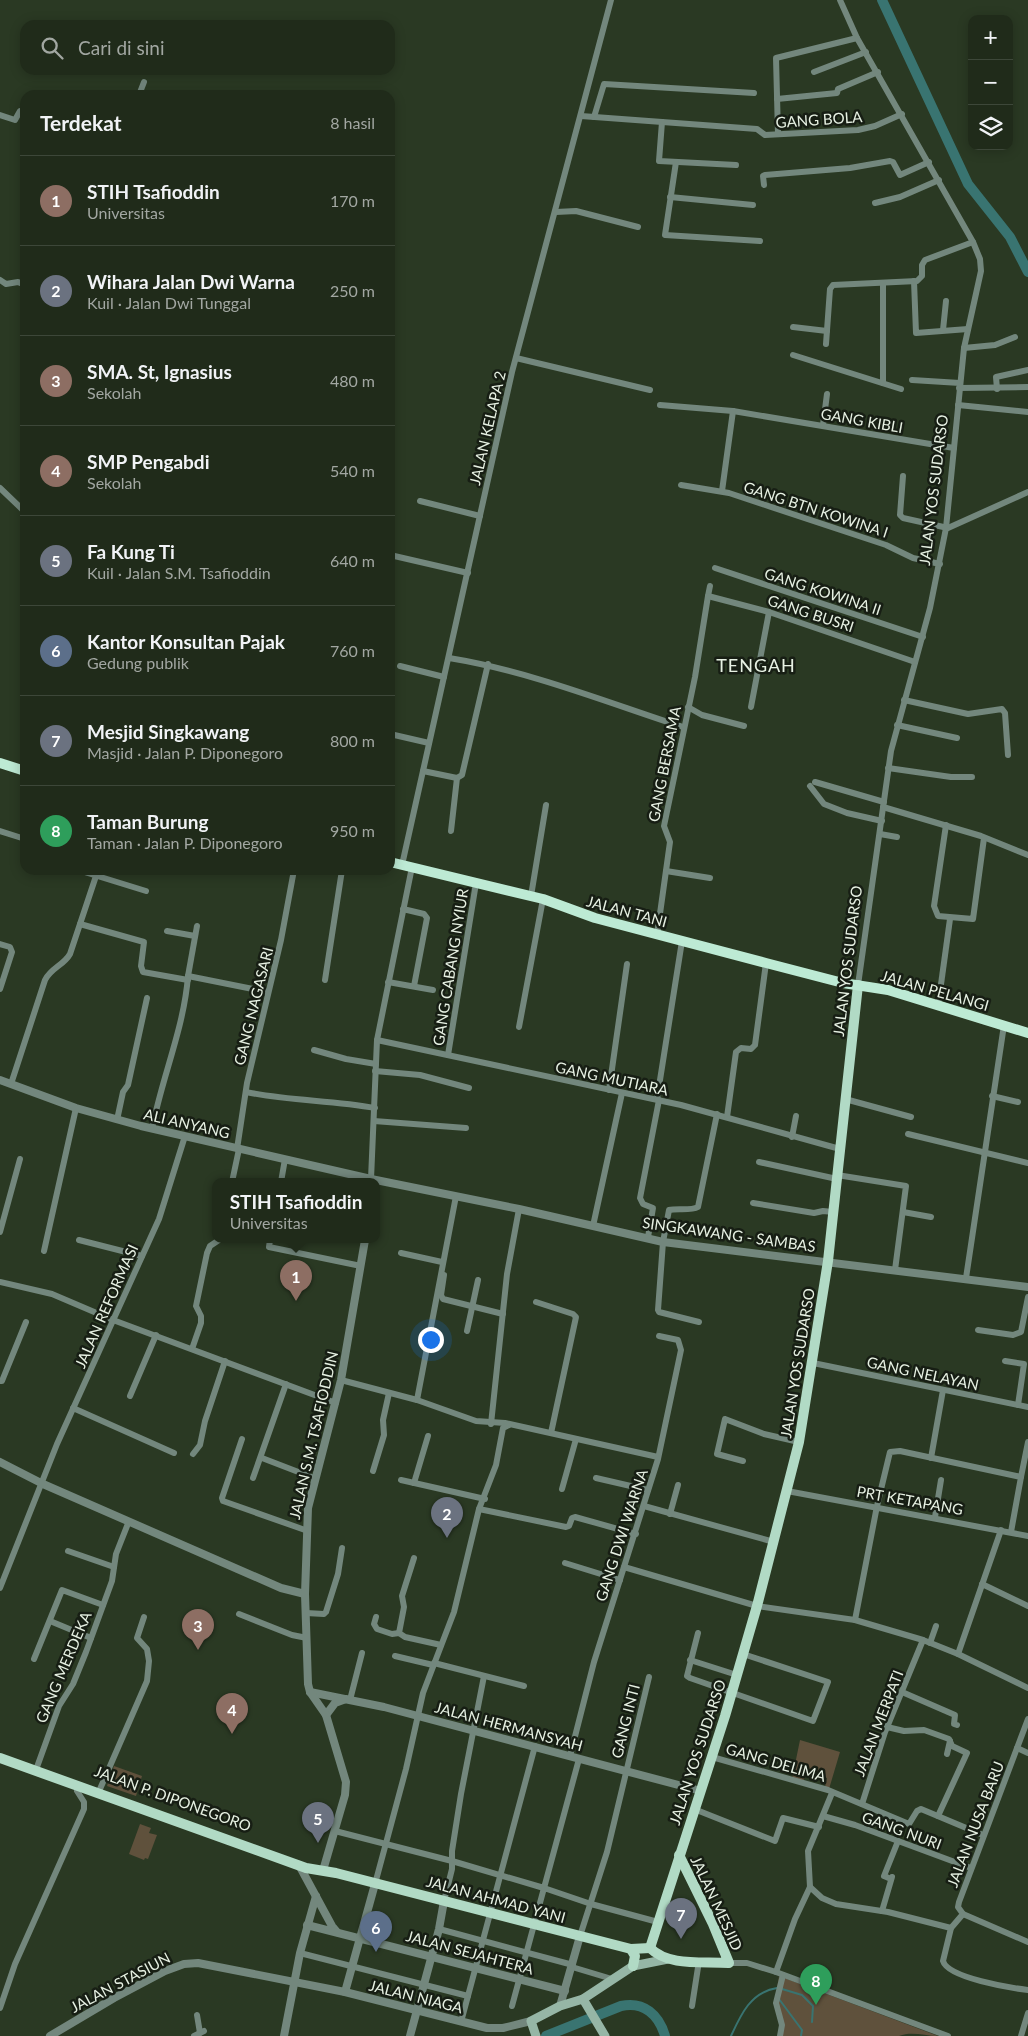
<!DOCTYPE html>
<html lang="id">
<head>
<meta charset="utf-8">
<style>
  body { margin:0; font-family:Lato,sans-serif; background:#283323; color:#f1f3f6 }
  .controls { position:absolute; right:15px; top:15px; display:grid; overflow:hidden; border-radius:10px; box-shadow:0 2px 12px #0003 }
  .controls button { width:45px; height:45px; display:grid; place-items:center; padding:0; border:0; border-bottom:1px solid #3d4739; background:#202b1a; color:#f1f3f6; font:25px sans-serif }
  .you { position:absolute; left:430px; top:1339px; width:18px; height:18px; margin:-12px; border:4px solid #fff; border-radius:50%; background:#1a73e8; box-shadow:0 0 0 8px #1a73e833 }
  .badge { display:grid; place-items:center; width:32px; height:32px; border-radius:50%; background:#ea580c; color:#fff; font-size:16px; font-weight:700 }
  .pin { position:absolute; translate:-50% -41px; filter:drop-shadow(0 1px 2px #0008) }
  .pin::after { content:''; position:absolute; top:26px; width:18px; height:15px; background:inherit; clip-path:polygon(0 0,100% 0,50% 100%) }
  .popup { position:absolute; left:212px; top:1178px; width:168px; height:65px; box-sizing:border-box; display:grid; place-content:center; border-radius:10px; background:#202b1a; filter:drop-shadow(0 1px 4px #0005); font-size:16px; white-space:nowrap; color:#a2a7a2 }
  .popup b { font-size:19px; color:#f1f3f6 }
  .popup::after { content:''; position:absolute; left:50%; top:100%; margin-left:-10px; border:10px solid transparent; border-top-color:#202b1a }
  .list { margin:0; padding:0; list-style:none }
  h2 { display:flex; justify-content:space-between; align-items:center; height:65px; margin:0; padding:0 20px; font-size:21px }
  h2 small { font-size:16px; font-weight:400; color:#a2a7a2 }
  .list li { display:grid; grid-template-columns:32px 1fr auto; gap:15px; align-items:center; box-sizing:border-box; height:90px; padding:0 20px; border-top:1px solid #3d4739 }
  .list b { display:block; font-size:19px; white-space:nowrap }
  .list p { margin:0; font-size:16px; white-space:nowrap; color:#a2a7a2 }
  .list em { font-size:16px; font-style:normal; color:#a2a7a2 }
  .icon { flex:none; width:28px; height:28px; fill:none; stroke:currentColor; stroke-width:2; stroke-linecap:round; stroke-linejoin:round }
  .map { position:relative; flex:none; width:1028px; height:2036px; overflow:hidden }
  .search { position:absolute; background:#202b1a; box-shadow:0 2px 12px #0003; left:20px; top:20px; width:375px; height:55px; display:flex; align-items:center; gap:12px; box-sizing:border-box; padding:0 18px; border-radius:15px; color:#a2a7a2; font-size:19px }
  .panel { position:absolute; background:#202b1a; box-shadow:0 2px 12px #0003; left:20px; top:90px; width:375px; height:785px; border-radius:15px }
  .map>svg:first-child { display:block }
  .green { fill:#5f513c }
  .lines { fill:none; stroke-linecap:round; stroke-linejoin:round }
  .stream { stroke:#397471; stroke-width:2 }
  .river { stroke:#397471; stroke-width:10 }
  .minor { stroke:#73877d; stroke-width:6 }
  .tertiary { stroke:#73877d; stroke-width:8 }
  .secondary { stroke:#96b6a6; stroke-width:9 }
  .primary { stroke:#b1dac5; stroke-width:10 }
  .trunk { stroke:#bdead4; stroke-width:10 }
  .labels { text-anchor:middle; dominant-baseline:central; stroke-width:5; stroke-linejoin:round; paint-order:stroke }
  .street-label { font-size:15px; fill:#e7f1e3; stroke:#171e14 }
  .quarter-label { font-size:18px; letter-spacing:1px; fill:#e7f1e3; stroke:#171e14 }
</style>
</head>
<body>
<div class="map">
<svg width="1028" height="2036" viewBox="0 0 1028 2036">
  <rect width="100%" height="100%" fill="#2a3923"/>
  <g class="green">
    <polygon points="800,1740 840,1752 829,1789 825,1787 827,1778 807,1773 803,1781 792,1779"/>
    <polygon points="114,1766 142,1776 136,1796 107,1786"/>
    <polygon points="140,1824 151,1828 149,1833 157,1835 148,1859 145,1858 144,1860 129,1854"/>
    <path d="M779 1976 938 2036C924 2036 912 2031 899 2036H778L780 2025 775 2000Z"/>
  </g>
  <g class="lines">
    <g class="stream">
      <polyline points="782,1989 802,1995 813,2006 812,2022"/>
      <polyline points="779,1999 802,2030 801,2036"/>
      <path d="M731 2036C741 2014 751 1992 777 1988"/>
    </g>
    <g class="river">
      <polyline points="882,0 968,184 1010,237 1028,272"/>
      <path d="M546 2036 621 2006C644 2001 659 2015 665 2036"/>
    </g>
    <g class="minor">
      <polyline points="840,0 857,38 973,242 980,259 981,271 964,348 946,528 930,608 891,751 858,985"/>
      <polyline points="814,72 866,52"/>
      <polyline points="139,95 144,82"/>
      <polyline points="777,99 837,93 838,89 878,72"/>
      <polyline points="0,115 15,120 20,111 25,112"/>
      <polyline points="581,116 757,129 765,135 858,130 875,126 902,114"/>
      <polyline points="594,117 604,84 754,93"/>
      <polyline points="662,122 659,161 736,165"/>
      <polyline points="778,134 776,58 857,38"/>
      <polyline points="676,162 665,235 760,241"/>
      <polyline points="764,185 763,176 765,175 850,168 890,161 893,162 900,175 929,162"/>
      <polyline points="670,197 753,205"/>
      <polyline points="875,203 900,197 939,180"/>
      <polyline points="556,212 576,211 638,227"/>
      <polyline points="0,280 6,284 18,282 25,285"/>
      <polyline points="914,281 916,333 968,329"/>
      <polyline points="793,327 827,331"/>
      <polyline points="943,330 946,301"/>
      <polyline points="826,344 830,289 833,285 917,281 922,276 922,265 925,260 973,242"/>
      <polyline points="964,348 995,345 1015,337"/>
      <polyline points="793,355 901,389"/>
      <polyline points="516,358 650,390"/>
      <polyline points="912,380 960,383"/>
      <polyline points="883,383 883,283"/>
      <polyline points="959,388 1028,387"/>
      <polyline points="997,389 996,377 1028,370"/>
      <polyline points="660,405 733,411 954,448"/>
      <polyline points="958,405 1028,412"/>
      <polyline points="823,425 827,394"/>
      <polyline points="903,476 900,515 903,518 948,528 1028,492"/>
      <polyline points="681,485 729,493 886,545 913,558 940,564"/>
      <polyline points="0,488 25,512"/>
      <polyline points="722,491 733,411"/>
      <polyline points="420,501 480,516"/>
      <polyline points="390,555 468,573"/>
      <polyline points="715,568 923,637"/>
      <polyline points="710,586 708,596 769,612 915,662"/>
      <path d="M449 658C529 671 606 702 683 727"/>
      <polyline points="400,666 444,677"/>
      <polyline points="904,700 968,714 1002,709 1005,713 1008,755"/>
      <polyline points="688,707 702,715 744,726"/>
      <polyline points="751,707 769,612"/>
      <polyline points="897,725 957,738"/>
      <polyline points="390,734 429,743"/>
      <polyline points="888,768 951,777 972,777"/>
      <polyline points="423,771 457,778 462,775 488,664"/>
      <polyline points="815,782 884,802"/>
      <polyline points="810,786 824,804 847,813 882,821"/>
      <polyline points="883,807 981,836 1028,855"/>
      <polyline points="946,825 934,906 938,916 973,919 984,838"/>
      <polyline points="0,831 25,839"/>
      <polyline points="451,831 457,778"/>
      <polyline points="880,834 897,837"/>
      <polyline points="402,865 512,372 611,0"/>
      <polyline points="78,870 146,891"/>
      <polyline points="666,871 710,878"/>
      <polyline points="531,896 546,805"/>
      <polyline points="403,909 424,914 427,918 414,986"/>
      <polyline points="80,924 144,942 141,966 143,972 188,980"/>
      <polyline points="167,931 195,936"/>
      <polyline points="657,935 670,842 664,826 695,677 708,596"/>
      <polyline points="0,944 10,947 12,952 0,989"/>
      <polyline points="188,976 197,926"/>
      <polyline points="325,980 342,870"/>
      <polyline points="388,982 433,990"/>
      <polyline points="938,1006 950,919"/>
      <polyline points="519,1027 543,899"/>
      <polyline points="377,1040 681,1105 840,1149"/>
      <polyline points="314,1050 346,1059 376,1064"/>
      <polyline points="448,1055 476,883"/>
      <polyline points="375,1071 420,1075 469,1088"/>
      <path d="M11 1084 45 980C51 968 64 965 70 954L98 870"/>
      <polyline points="609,1090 627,964"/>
      <path d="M246 1092C289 1101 332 1100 375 1108"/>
      <polyline points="992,1096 1018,1102"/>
      <polyline points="657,1099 682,941"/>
      <polyline points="845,1099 911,1117"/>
      <polyline points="727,1117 736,1052 741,1048 751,1049 755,1045 766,963"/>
      <polyline points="117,1120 123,1092 128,1085 147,998"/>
      <polyline points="374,1121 466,1128"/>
      <path d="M152 1129C162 1077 184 1028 188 976L268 992"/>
      <polyline points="908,1134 1028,1163"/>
      <polyline points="792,1137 796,1116"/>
      <polyline points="237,1149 247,1083 281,940 294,870"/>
      <polyline points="759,1162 837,1179"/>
      <polyline points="837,1175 906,1186 895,1270"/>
      <polyline points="371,1179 377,1040 412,867"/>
      <polyline points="232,1182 239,1149"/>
      <polyline points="281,1182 285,1159"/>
      <polyline points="753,1203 814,1213 823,1211 833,1212"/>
      <polyline points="903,1212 931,1217"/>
      <polyline points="593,1226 622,1093"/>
      <polyline points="0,1232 20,1159"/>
      <polyline points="648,1237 653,1208 643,1204 640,1198 659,1100"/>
      <polyline points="79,1240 142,1256"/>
      <polyline points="270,1240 269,1247 361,1266"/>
      <polyline points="44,1251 76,1108"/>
      <polyline points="401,1253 442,1262"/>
      <polyline points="444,1275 441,1295 443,1299 503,1314"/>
      <polyline points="966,1278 1004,1025"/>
      <polyline points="0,1282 52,1294 113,1320 336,1403"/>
      <polyline points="536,1302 573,1314 576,1317 551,1433"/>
      <path d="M699 1322 659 1312 658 1310 663 1242 669 1210C677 1208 691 1211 698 1207L717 1114"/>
      <polyline points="978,1330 1013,1335 1021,1332 1028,1297"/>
      <polyline points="467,1331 478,1280"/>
      <polyline points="192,1349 201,1323 201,1316 196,1306 207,1253 210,1246 219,1240"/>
      <polyline points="1005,1361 1024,1364 1018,1405"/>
      <polyline points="813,1363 1028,1407"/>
      <polyline points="341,1380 417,1400 476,1421 505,1423 658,1457"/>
      <polyline points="0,1381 2,1381 4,1376 26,1322"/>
      <polyline points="130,1396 156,1335"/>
      <polyline points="417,1400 456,1196"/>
      <polyline points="73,1408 174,1453"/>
      <polyline points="491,1424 507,1274 519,1209"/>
      <polyline points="242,1439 222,1498 223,1501 305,1530"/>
      <polyline points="193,1454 200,1445 205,1421 225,1361"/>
      <polyline points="262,1458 314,1478"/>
      <polyline points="931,1458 943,1390"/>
      <polyline points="743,1461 717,1454 725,1419 764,1434 799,1442"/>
      <polyline points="373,1471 384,1435 383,1420 389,1393"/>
      <polyline points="1021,1477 1028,1442"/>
      <polyline points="253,1478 286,1384"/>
      <polyline points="596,1478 648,1490"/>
      <polyline points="401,1480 485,1499"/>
      <polyline points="414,1483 428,1436"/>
      <polyline points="562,1489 576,1439"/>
      <polyline points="787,1491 1028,1536"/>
      <polyline points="644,1506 774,1542"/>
      <polyline points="479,1509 566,1527 569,1526 572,1518 575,1517 636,1534"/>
      <polyline points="670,1514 678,1485"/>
      <polyline points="935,1517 941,1480"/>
      <polyline points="68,1551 114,1567"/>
      <polyline points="414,1558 402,1596 404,1607 399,1633 405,1637 441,1645"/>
      <polyline points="565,1563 620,1580"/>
      <polyline points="624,1567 757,1606 855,1620 923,1640 958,1654 1028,1688"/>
      <polyline points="982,1584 1028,1606"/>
      <polyline points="0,1588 57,1444 159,1219 185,1136"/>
      <polyline points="306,1613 324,1614 326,1612 338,1574 342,1548"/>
      <polyline points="239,1614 292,1635 307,1638"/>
      <polyline points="376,1617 374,1624 377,1629 392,1634 399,1633"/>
      <polyline points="855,1620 877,1506 890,1452 900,1451 1021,1477 1011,1532"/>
      <polyline points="50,1621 91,1638"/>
      <polyline points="698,1633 687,1676 690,1678 813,1721 828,1682 743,1654"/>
      <polyline points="930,1643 936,1626"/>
      <polyline points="958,1654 1001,1530"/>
      <polyline points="395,1656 433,1665"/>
      <polyline points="34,1659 62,1590 103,1605"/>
      <polyline points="690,1660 737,1675"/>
      <polyline points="434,1663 524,1686"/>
      <polyline points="902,1692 955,1715 954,1724 957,1725"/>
      <polyline points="350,1700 362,1653"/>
      <path d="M1028 1719 959 1902 958 1907 963 1914 951 1928 943 1961C948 1978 1011 1988 1028 1990"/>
      <polyline points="887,1727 904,1731 924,1730 949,1739 952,1746 967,1753 938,1816"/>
      <polyline points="1017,1748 1028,1753"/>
      <polyline points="947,1754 950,1741"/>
      <polyline points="570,1756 594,1662 658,1459 681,1350 678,1340 659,1336"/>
      <polyline points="712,1757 828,1790 909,1824 917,1811 921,1809 983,1835"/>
      <polyline points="37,1767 59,1706 73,1684 86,1652 112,1581 116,1554 129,1521"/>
      <polyline points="100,1789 147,1681 149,1661 147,1649 137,1638 144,1617"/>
      <polyline points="862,1804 885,1732 923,1640"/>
      <polyline points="694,1809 775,1841 783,1818 819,1827"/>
      <polyline points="823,1816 855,1825 971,1868"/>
      <polyline points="335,1831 452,1861 544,1888 579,1759"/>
      <polyline points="891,1879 884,1876 898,1841"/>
      <polyline points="375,1884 406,1769 423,1693 454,1612 479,1509 496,1465 503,1428 509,1425"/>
      <polyline points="810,1887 822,1898 836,1904 888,1912 951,1928"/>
      <polyline points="444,1901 452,1869 452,1851 461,1794 484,1676"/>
      <polyline points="882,1911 892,1877"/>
      <polyline points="963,1914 1028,1942"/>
      <polyline points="439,1929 573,1965"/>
      <polyline points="580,1936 607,1852 649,1677"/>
      <polyline points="300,1953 468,1996"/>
      <polyline points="729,1963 747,1963 776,1972 948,2036"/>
      <polyline points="572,1967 612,1979"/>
      <polyline points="776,1972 795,1919 810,1887 808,1851 832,1793"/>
      <polyline points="512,2006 544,1888 591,1904 658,1922"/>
      <polyline points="692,2006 699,1961"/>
      <polyline points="0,2008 15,1964 84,1809 84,1802 77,1791"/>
      <polyline points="197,2015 200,2033"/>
      <polyline points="461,2022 535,1746"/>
      <polyline points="194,2036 204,2031"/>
      <polyline points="780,2036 782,2025 776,2003 783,1975"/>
      <polyline points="1021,2036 1028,2013"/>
    </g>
    <g class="tertiary">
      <polyline points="0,1080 76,1108 141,1126 371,1179 519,1209 663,1242 1028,1287"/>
      <polyline points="0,1462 43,1484 281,1588 305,1594"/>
      <polyline points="310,1692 384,1707 701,1791"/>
      <polyline points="326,1715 335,1703 346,1699"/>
      <polyline points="299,1865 332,1926 337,1932"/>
      <polyline points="324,1867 345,1795 346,1782 326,1715 310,1692 308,1684 305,1594 308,1508 341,1380 365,1240"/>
      <polyline points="307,1925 565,1991"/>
      <polyline points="345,1992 375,1884"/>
      <polyline points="560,2006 580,1936"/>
      <polyline points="50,2036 114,1998 165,1971 184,1964 198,1963 345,1992 487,2028 503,2028 531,2021"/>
      <polyline points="284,2036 300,1953 316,1896"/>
      <polyline points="410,2036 439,1929 444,1901"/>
    </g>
    <g class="secondary">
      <polyline points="583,1999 605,2036"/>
      <polyline points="536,2036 531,2021 560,2006 583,1999 633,1966 668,1959"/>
    </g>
    <g class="primary">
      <polyline points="0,1758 306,1868 336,1873 631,1949 650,1948"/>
      <polyline points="650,1948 725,1716 757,1606 799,1442 828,1261 858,985"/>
      <path d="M650 1948C669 1967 703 1961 729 1963L713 1924 679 1855"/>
      <polyline points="631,1949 635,1956 633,1966"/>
    </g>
    <g class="trunk">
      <polyline points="0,763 25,771"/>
      <polyline points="390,862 543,899 595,918 766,963 843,983 888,990 1028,1033"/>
    </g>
  </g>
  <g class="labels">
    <g class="street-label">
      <text transform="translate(819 119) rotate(-4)">GANG BOLA</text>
      <text transform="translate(862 420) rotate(10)">GANG KIBLI</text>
      <text transform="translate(487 428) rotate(-77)">JALAN KELAPA 2</text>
      <text transform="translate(933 490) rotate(-83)">JALAN YOS SUDARSO</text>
      <text transform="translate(816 509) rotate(18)">GANG BTN KOWINA I</text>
      <text transform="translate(823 591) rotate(18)">GANG KOWINA II</text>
      <text transform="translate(811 613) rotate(18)">GANG BUSRI</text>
      <text transform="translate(664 764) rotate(-79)">GANG BERSAMA</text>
      <text transform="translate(627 911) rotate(15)">JALAN TANI</text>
      <text transform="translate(847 961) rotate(-83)">JALAN YOS SUDARSO</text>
      <text transform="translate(450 967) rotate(-81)">GANG CABANG NYIUR</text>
      <text transform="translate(935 990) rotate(16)">JALAN PELANGI</text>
      <text transform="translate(253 1006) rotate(-76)">GANG NAGASARI</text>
      <text transform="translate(612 1078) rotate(12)">GANG MUTIARA</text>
      <text transform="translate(187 1123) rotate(13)">ALI ANYANG</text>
      <text transform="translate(729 1234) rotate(8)">SINGKAWANG - SAMBAS</text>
      <text transform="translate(106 1306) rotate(-66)">JALAN REFORMASI</text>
      <text transform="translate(797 1363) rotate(-81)">JALAN YOS SUDARSO</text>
      <text transform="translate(923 1373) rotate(12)">GANG NELAYAN</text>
      <text transform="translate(313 1435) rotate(-77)">JALAN S.M. TSAFIODDIN</text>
      <text transform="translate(910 1500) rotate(10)">PRT KETAPANG</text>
      <text transform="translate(621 1535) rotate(-72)">GANG DWI WARNA</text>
      <text transform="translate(63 1667) rotate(-67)">GANG MERDEKA</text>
      <text transform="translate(625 1721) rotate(-76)">GANG INTI</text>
      <text transform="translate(878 1723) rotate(-69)">JALAN MERPATI</text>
      <text transform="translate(509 1726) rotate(15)">JALAN HERMANSYAH</text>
      <text transform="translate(697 1752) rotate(-72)">JALAN YOS SUDARSO</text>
      <text transform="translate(776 1762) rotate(16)">GANG DELIMA</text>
      <text transform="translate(173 1798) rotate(20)">JALAN P. DIPONEGORO</text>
      <text transform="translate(975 1824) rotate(-69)">JALAN NUSA BARU</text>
      <text transform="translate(902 1830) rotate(20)">GANG NURI</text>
      <text transform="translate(496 1899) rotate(15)">JALAN AHMAD YANI</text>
      <text transform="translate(717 1903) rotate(65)">JALAN MESJID</text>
      <text transform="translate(470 1952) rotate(15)">JALAN SEJAHTERA</text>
      <text transform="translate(120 1982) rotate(-28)">JALAN STASIUN</text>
      <text transform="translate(416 1996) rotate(14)">JALAN NIAGA</text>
    </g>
    <g class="quarter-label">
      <text x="756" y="665">TENGAH</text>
    </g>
  </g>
</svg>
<div class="controls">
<button>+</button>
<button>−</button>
<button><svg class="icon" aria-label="layers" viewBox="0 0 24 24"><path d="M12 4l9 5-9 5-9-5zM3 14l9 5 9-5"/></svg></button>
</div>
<div class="you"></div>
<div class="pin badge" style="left:296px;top:1301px;background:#8d6e63">1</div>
<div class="popup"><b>STIH Tsafioddin</b>Universitas</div>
<div class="pin badge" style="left:447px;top:1538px;background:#6b7280">2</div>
<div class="pin badge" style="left:198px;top:1650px;background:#8d6e63">3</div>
<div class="pin badge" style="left:232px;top:1734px;background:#8d6e63">4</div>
<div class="pin badge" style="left:318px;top:1843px;background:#6b7280">5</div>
<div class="pin badge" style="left:376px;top:1952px;background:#5c6f8a">6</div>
<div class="pin badge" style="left:681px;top:1939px;background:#6b7280">7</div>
<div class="pin badge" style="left:816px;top:2005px;background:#2e9e5b">8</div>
<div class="search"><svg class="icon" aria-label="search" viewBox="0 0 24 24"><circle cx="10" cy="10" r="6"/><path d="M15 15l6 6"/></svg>Cari di sini</div>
<section class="panel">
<h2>Terdekat<small>8 hasil</small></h2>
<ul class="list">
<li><span class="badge" style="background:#8d6e63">1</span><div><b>STIH Tsafioddin</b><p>Universitas</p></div><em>170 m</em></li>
<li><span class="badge" style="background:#6b7280">2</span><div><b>Wihara Jalan Dwi Warna</b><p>Kuil · Jalan Dwi Tunggal</p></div><em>250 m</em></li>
<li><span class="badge" style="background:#8d6e63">3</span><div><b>SMA. St, Ignasius</b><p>Sekolah</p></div><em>480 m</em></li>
<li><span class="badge" style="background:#8d6e63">4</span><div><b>SMP Pengabdi</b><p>Sekolah</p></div><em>540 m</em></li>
<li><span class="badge" style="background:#6b7280">5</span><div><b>Fa Kung Ti</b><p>Kuil · Jalan S.M. Tsafioddin</p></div><em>640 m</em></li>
<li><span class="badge" style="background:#5c6f8a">6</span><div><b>Kantor Konsultan Pajak</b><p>Gedung publik</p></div><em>760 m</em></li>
<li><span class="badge" style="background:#6b7280">7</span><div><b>Mesjid Singkawang</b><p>Masjid · Jalan P. Diponegoro</p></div><em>800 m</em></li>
<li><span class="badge" style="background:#2e9e5b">8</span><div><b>Taman Burung</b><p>Taman · Jalan P. Diponegoro</p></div><em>950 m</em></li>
</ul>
</section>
</div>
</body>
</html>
